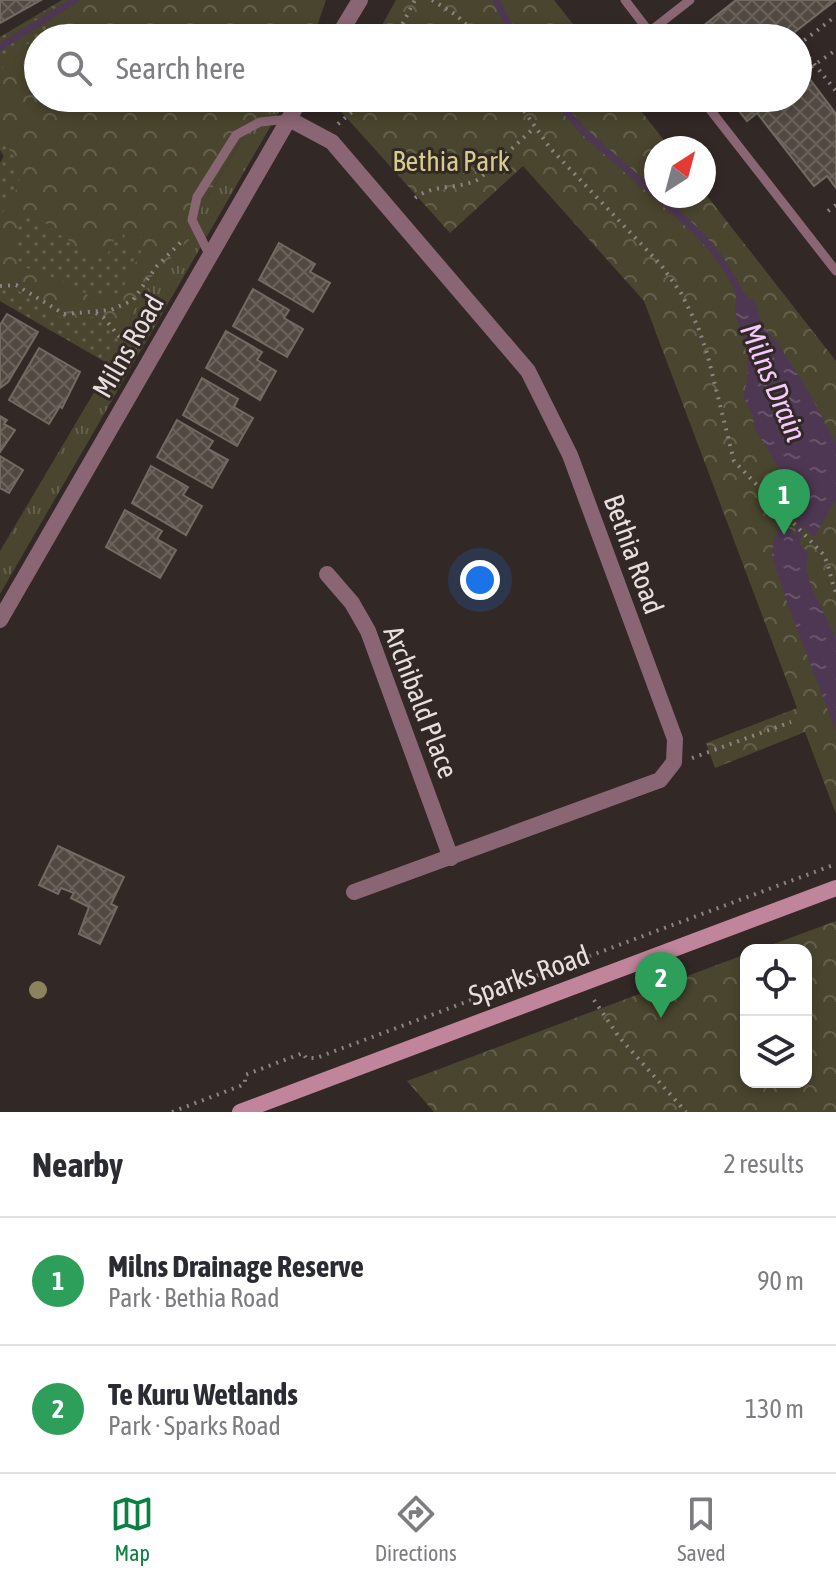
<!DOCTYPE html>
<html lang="en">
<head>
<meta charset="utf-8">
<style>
  body { margin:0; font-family:"Asap Condensed",sans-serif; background:#f7f7f7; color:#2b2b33 }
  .controls { position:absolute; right:24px; bottom:24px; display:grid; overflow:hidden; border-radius:16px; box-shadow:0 4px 12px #0003 }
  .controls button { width:72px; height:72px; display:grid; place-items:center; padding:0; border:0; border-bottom:2px solid #e1e1e2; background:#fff; color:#2b2b33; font:40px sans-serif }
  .compass { position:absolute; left:644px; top:136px; width:72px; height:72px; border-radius:50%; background:#fff; box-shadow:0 4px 12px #0003; rotate:36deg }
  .you { position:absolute; left:480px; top:580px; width:28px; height:28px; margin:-20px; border:6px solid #fff; border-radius:50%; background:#1a73e8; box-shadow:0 0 0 12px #1a73e833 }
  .badge { display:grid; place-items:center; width:52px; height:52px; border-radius:50%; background:#0b8043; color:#fff; font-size:26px; font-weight:700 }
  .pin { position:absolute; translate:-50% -66px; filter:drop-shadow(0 2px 4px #0008) }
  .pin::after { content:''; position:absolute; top:42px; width:28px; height:24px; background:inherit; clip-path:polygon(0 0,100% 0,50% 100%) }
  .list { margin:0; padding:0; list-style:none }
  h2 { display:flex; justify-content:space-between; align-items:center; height:104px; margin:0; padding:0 32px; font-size:34px }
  h2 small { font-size:26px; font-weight:400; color:#7c7c81 }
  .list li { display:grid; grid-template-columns:52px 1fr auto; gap:24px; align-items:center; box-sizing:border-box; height:128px; padding:0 32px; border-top:2px solid #e1e1e2 }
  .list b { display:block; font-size:30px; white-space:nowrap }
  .list p { margin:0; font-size:26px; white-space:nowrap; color:#7c7c81 }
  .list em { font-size:26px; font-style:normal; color:#7c7c81 }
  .icon { flex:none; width:44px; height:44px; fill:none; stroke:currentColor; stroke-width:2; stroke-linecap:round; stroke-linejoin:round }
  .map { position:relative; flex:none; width:836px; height:1112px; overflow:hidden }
  .search { position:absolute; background:#fff; box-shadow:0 4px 12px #0003; left:24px; right:24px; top:24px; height:88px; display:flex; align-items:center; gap:20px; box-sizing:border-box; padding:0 28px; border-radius:44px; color:#7c7c81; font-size:30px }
  .sheet { height:360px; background:#fff }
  nav { display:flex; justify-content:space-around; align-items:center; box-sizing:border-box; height:112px; border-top:2px solid #e1e1e2; background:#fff; font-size:22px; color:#7c7c81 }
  nav a { display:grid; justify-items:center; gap:4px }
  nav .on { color:#0b8043 }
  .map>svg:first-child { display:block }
  .grass { fill:url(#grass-tufts) }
  .park { fill:url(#park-crowns) }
  .garden { fill:url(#garden-dots) }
  .water { fill:url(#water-ripples) }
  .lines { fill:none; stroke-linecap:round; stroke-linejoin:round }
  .stream { stroke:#4e3752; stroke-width:7 }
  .building { fill:url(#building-cross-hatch); stroke:#736a62; stroke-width:2 }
  .path { stroke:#8b8381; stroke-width:4; stroke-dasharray:2 6; stroke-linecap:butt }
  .lane { stroke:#8a6573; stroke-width:9 }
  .street { stroke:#8a6573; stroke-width:16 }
  .secondary { stroke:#c0859b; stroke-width:16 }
  .tree { fill:#8c825e }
  .labels { text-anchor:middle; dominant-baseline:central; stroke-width:6; stroke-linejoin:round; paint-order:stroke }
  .park-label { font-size:28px; fill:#d6cc8b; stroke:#322826 }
  .street-label { font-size:28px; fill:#e7e0de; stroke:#322826 }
  .water-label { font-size:30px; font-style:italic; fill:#f4c9fd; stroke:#322826 }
</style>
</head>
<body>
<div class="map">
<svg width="836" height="1112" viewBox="0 0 836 1112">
  <defs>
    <pattern id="grass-tufts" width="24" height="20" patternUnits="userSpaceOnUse" patternTransform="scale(2)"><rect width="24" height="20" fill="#49452e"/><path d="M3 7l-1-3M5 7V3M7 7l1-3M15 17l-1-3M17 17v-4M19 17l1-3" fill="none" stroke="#63604c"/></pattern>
    <pattern id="park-crowns" width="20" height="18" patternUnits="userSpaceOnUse" patternTransform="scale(2)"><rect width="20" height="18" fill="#49452e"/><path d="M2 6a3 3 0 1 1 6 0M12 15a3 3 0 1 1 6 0" fill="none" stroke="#63604c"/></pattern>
    <pattern id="garden-dots" width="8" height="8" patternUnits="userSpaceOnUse" patternTransform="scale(2)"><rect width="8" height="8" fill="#49452e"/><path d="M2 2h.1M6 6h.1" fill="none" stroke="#63604c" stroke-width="1.8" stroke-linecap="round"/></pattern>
    <pattern id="water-ripples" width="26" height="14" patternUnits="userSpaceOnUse" patternTransform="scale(2)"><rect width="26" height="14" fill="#4e3752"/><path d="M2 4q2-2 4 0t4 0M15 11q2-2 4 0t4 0" fill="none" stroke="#68546a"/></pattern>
    <pattern id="building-cross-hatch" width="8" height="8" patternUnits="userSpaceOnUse" patternTransform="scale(2)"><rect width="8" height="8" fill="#524a42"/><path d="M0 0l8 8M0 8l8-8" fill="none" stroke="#6b645d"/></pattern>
  </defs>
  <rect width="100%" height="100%" fill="#322826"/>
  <polygon class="grass" points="273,98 287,98 0,594 0,551 125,340 133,310 140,297 151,278 189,239 199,212 238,145"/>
  <g class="park">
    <polygon points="62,0 326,0 313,38 38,38 38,98 273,98 238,145 199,212 189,240 151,278 133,310 125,340 109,364 0,301 0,163 4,156 0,150 0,37"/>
    <polygon points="396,0 554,0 584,38 375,38"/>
    <polygon points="340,98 631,98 670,148 656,148 656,196 704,196 704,192 836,361 836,814 805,732 715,768 706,743 797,708 644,301 523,166 450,233 336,106"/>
    <polygon points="836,921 836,1112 434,1112 407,1081 746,954 746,1082 806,1082 806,950 757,950"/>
  </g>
  <g class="garden">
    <path d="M39 15 51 23C47 41 23 42 11 55 7 60 4 66 0 72V37Z"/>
    <path d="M0 137C27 171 25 182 0 216V163L4 156 0 150Z"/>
    <path d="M29 212C44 216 50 234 66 237L84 257H96L105 260 117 233 122 229 125 233 123 245 129 251 142 236 141 252 121 292 96 300 68 283 19 265 16 231Z"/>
    <path d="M0 289C28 287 33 304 55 315 67 321 80 316 93 317 104 318 121 335 119 348 118 353 112 360 109 364L0 301Z"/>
  </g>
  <g class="water">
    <path d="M738 289 755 302 762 325 779 345 810 394 836 444V500L814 537 786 508 780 471 755 428 752 414 743 396C748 381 749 367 746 351 742 329 729 311 738 289Z"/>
    <polygon points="783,520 808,554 806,567 811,586 836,639 836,731 789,608 772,556 774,540"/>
  </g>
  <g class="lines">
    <g class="stream">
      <polyline points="496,0 515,38"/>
      <polyline points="0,47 75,0"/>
      <polyline points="555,98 581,129 656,195"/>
      <path d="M657 196C691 225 722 252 740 294"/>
      <polyline points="795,546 803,515"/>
    </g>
  </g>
  <g class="building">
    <polygon points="0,0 41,0 0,23"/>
    <polygon points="736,0 836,0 787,38 696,38 693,34"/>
    <polygon points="806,74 836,114 836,188 827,176 814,186 757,113 776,98 798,98 798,81"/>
    <polygon points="729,98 743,98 749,106 759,98 776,98 747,121"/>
    <polygon points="279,243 315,264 310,272 330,283 313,312 259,280"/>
    <polygon points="253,289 289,310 284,318 303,329 287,357 233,326"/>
    <polygon points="7,314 38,332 8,382 0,388 0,325"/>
    <polygon points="226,331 262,352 257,360 276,371 260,400 206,368"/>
    <polygon points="39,348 80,372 62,408 60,406 49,424 9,400"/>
    <polygon points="202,378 238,399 234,407 253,418 237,446 183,415"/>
    <polygon points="0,416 7,420 4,424 15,430 0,452"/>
    <polygon points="177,420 213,441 208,449 228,460 212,488 157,457"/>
    <polygon points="0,456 23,470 9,493 0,488"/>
    <polygon points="151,466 188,487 183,495 202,506 186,535 132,503"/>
    <polygon points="125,510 162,531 157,539 176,550 160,578 106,547"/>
    <polygon points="58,846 124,877 111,904 117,907 100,944 79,934 89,907 71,898 74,893 61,888 58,894 39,885"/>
  </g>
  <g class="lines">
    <g class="path">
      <polyline points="432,0 456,15 481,38"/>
      <polyline points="680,28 688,38"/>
      <polyline points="395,38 415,0"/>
      <polyline points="798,45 836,16"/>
      <polyline points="799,45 836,91"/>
      <polyline points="798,76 836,50"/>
      <path d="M515 98 550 148 661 265 681 293 698 327 707 353 734 461 823 554C830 566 830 579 836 592"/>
      <polyline points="338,124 368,98"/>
      <path d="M415 198C435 183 459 190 479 179L534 128"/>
      <polyline points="828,211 836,205"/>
      <polyline points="0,286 16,285 64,314 111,310 133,300 157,266 184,239"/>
      <polyline points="96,313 104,318 122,340"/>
      <polyline points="692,758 791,722"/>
      <polyline points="594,1000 619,1037 686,1112"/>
      <polyline points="172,1112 240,1086 245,1083 245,1075 303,1053 306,1058 316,1058 836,864"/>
    </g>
    <g class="lane">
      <polyline points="625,0 654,38"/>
      <polyline points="649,32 690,0"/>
      <polyline points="701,98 836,271"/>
      <polyline points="210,256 192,220 197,197 236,135 260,122 289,119"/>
    </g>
    <g class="street">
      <polyline points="337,38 360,0"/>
      <polyline points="289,119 332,142 528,371 570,455 675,739 674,762 660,780 354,892"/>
      <polyline points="327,574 352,603 368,631 451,858"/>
      <polyline points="0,620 301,98"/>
    </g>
    <polyline class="secondary" points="240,1112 836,888"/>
  </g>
  <circle class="tree" cx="38" cy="990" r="9"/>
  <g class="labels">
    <g class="park-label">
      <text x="451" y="161">Bethia Park</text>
    </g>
    <g class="street-label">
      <text transform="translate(128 346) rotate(-60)">Milns Road</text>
      <text transform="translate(634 554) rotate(70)">Bethia Road</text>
      <text transform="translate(421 702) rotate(69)">Archibald Place</text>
      <text transform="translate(529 975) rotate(-20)">Sparks Road</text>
    </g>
    <g class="water-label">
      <text transform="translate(774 382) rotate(67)">Milns Drain</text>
    </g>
  </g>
</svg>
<div class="controls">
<button><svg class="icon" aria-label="locate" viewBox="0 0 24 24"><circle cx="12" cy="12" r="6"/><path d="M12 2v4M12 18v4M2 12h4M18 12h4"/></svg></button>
<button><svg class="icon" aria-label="layers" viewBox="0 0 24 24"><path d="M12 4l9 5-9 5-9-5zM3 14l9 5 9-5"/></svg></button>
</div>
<svg class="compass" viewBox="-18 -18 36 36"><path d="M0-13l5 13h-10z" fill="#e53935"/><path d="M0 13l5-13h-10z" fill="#7c7c81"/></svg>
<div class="you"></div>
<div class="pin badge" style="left:784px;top:535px;background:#2e9e5b">1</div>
<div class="pin badge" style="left:661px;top:1018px;background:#2e9e5b">2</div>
<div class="search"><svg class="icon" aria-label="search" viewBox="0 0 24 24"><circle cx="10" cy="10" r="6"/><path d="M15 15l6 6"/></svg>Search here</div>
</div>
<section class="sheet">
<h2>Nearby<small>2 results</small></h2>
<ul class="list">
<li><span class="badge" style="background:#2e9e5b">1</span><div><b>Milns Drainage Reserve</b><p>Park · Bethia Road</p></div><em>90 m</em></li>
<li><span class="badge" style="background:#2e9e5b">2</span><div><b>Te Kuru Wetlands</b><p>Park · Sparks Road</p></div><em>130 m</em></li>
</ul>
</section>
<nav>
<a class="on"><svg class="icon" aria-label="map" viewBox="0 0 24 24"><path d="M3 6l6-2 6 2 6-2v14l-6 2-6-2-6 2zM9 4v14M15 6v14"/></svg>Map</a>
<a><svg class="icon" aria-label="directions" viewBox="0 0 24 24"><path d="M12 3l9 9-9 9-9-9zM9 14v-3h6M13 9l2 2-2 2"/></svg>Directions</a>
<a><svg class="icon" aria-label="saved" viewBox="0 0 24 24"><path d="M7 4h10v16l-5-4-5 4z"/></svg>Saved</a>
</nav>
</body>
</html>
